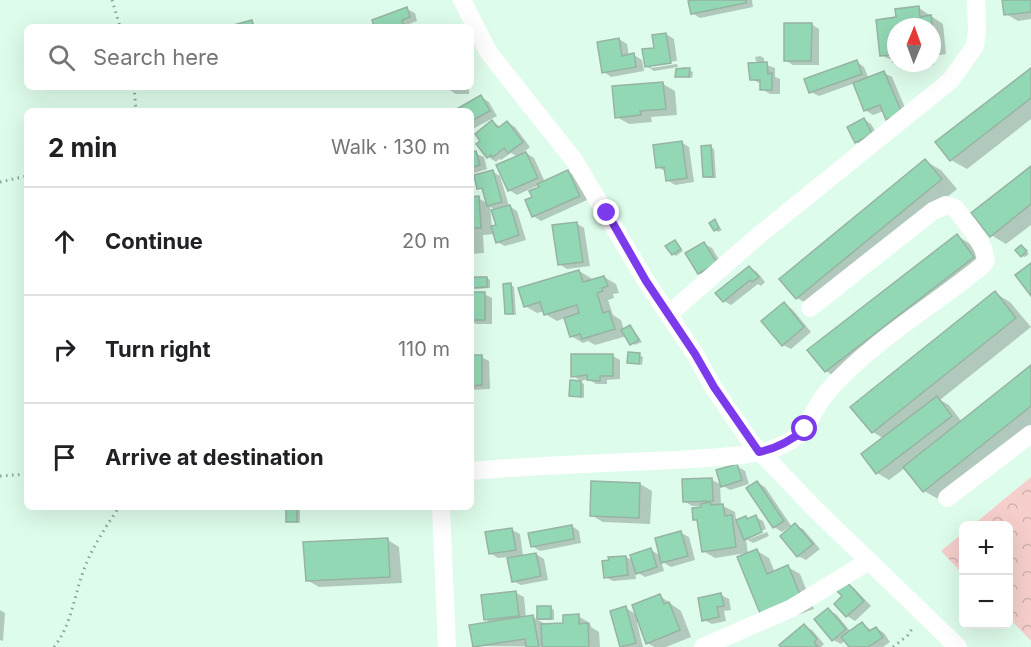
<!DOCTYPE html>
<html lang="en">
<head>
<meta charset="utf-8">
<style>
  body { margin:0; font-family:Inter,sans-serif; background:#f6f6f6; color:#202124 }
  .controls { position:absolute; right:18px; bottom:18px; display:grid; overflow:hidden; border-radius:9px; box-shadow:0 6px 24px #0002 }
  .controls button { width:54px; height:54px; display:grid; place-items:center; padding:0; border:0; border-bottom:2px solid #e0e0e0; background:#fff; color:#202124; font:30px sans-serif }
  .compass { position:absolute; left:887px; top:18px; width:54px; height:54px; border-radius:50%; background:#fff; box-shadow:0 6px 24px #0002; rotate:1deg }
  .stop { position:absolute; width:18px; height:18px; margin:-14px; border:4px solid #7c3aed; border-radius:50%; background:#fff }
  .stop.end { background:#7c3aed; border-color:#fff; box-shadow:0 2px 6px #0008 }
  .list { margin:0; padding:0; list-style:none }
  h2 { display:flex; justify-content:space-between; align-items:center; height:78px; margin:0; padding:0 24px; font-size:26px }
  h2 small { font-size:20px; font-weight:400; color:#757577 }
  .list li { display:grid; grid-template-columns:39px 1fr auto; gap:18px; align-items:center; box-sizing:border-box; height:108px; padding:0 24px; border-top:2px solid #e0e0e0 }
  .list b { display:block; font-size:22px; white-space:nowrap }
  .list em { font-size:20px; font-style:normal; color:#757577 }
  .icon { flex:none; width:33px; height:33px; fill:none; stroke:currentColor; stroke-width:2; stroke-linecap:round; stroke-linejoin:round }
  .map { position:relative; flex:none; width:1031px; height:647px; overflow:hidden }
  .search { position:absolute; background:#fff; box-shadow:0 6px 24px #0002; left:24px; top:24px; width:450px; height:66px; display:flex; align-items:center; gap:15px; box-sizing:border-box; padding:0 21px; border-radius:9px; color:#757577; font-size:22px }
  .panel { position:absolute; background:#fff; box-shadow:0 6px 24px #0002; left:24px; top:108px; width:450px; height:402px; border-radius:9px }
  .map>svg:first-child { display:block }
  .forest { fill:url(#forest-crowns) }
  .shadow { fill:#0003; fill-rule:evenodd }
  .building { fill:#93d8b4; stroke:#96b3a3; stroke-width:1.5 }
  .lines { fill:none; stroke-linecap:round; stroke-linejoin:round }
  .path { stroke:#8ba295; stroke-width:3; stroke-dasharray:1.5 4.5; stroke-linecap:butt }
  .minor { stroke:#fff; stroke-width:18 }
  .route { stroke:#7c3aed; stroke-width:8 }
</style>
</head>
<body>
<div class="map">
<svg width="1031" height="647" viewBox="0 0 1031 647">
  <defs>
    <pattern id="forest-crowns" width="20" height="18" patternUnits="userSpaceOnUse" patternTransform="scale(1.5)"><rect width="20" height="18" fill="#f6cfcc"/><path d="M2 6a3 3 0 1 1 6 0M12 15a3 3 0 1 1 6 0" fill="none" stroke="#d1b1ae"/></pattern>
  </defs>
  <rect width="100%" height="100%" fill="#defceb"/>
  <g class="forest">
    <polygon points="1031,477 1031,641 1009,618 1008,526 973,525"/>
    <polygon points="963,533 963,574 941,551"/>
  </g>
  <g class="shadow">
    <polygon points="700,0 752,0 753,7 700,18 692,13"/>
    <polygon points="1004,0 1031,0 1031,19 1018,21 1006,14"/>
    <polygon points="919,8 943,24 946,54 933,56 934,65 906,68 897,63 932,63 932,27 896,27 896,62 881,55 897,19"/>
    <polygon points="407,9 415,13 417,21 409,24 410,27 376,27"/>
    <polygon points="811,24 819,29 819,65 793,65 785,60"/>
    <polygon points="666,34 674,39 677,61 651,64 651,68 677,64 678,67 654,71 646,66"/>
    <polygon points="619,39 627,44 629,56 634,55 642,60 644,71 611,77 604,72"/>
    <polygon points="760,56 764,58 764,64 775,68 775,77 780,79 780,94 770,94 762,89 762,84 751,79 761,64 756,61 755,57"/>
    <polygon points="857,62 864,67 869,79 884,73 892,77 909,117 895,123 888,119 884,111 873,115 865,110 855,83 819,96 811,92"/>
    <polygon points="1031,69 1031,119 967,169 951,160 937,143"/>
    <polygon points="689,70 693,72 692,78 677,76"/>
    <polygon points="663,84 675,91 677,115 651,117 652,122 629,124 617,117"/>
    <polygon points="448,87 469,87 469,94 456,94 448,89"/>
    <polygon points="481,97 489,102 497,116 471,130 471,111 456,111"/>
    <polygon points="410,108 416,111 404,111"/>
    <polygon points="864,119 871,124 879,138 864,146 856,142"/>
    <polygon points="492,122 501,127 507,122 515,127 530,147 518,157 511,153 501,160 499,159 496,162 488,157 478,144 482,141"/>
    <polygon points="681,142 689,147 694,182 675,185 667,180 665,171 657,167"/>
    <polygon points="711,147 714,149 716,178 708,178 705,176"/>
    <polygon points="471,152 484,157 487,169 471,174"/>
    <polygon points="526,153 534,158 545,182 568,172 576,176 587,200 541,221 533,216 534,198 541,188 539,185 517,195 509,190"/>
    <polygon points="925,161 941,170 957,189 813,307 797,298"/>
    <polygon points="1031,168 1031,225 1006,244 991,235"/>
    <path d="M493 172 500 176 509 206 517 211 526 240 505 246 497 242 495 234 483 235 484 253 471 254V198H478L487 203 484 191 479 188ZM490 207 496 210 497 226 492 228Z"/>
    <polygon points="715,221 722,230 718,232 715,230"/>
    <polygon points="576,223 584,228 590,266 567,269 559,264"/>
    <polygon points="957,236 972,245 989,267 841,380 826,371"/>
    <polygon points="675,242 683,251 676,256 673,254"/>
    <polygon points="704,244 712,248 724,268 707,278 699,273 687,253"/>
    <polygon points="1024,249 1029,254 1025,257 1022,256"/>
    <polygon points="750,268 757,272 765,282 761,286 758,284 731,305 724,301"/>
    <polygon points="579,271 591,278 592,281 604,277 616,284 619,293 613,294 614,298 608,300 613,315 621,320 624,330 630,327 633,329 642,342 635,345 627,336 595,345 588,341 583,343 571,336 565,318 557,321 545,314 545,311 537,313 525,306"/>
    <polygon points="487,278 490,280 490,288 475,289 472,287"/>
    <polygon points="511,285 514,287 516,315 506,313"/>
    <polygon points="995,293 1010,302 1031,327 940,400 949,405 962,422 1031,366 1031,428 940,500 924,491 905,468 889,480 877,473 884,439 873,432"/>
    <polygon points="471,294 484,294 492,298 492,324 476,324 471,321"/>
    <polygon points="784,304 792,309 811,332 791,349 783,345"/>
    <polygon points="639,355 643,357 642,365 629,362"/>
    <polygon points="613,356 620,360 620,379 607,380 607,384 596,384 588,379 581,381 573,376"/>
    <polygon points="471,357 481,357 489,361 490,389 471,390"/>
    <polygon points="581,382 584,384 584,398 571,395"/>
    <polygon points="737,466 745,471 749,484 730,490 720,484 721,505 735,512 736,519 739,521 756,517 763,521 766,529 749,536 749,539 767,532 769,536 753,543 746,539 748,554 757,551 769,558 775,573 788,567 800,574 814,609 775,623 747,553 715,558 703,551 699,522 695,519 707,506 692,506 684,501 684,480 712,480 722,485"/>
    <polygon points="757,482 765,487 792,527 795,525 803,529 820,549 806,560 798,556 789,527 782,532 774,527 748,488"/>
    <polygon points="640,484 652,491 650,524 603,522 591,515"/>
    <polygon points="288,507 300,507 300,523 287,521"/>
    <polygon points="572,526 579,531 581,543 540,551 532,546"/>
    <polygon points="512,530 520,534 523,556 536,554 544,559 548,580 521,585 513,581 508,557 498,558 490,553"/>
    <polygon points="681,533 689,537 695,560 671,567 661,561 664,571 645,577 635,571 636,579 613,581 605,577 610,559 626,557 634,561 651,550 661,556"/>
    <polygon points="388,540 399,547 402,583 319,587 307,580"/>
    <polygon points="846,583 854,588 871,606 855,621 847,616 836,604 844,596"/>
    <polygon points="516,593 524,597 526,618 533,617 545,624 565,625 578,616 590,623 591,627 599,632 600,647 474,646 492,623 485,619"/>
    <polygon points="721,595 729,599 731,610 724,611 726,621 712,624 704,620"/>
    <polygon points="660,596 681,611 691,637 666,647 654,647 647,643 639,622 637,623 643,647 621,647 626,608 637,615"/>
    <polygon points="538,608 551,608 554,610 554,620 538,620"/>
    <polygon points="0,610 5,613 3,641 0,640"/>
    <polygon points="828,610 836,614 851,632 862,623 872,631 876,628 884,633 890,642 883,647 851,647 846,640 841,644 833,640"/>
    <polygon points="804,626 812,630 824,644 821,647 782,647"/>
  </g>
  <g class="building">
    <polygon points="693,0 746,0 746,3 691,14 688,1"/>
    <polygon points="1002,0 1031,0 1031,12 1004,15"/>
    <polygon points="919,6 920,17 931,15 935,48 932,48 932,27 896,27 896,62 893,62 892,55 880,56 876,20 896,17 895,9"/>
    <polygon points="407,7 410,17 402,20 404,27 374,27 372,20"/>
    <polygon points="252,20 254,27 226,27"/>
    <polygon points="784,23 812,23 811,61 784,61"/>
    <polygon points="666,33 671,63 645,67 642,49 654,48 652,35"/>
    <polygon points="619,38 622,56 634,53 636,67 602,73 597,42"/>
    <polygon points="857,60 862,74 809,93 804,79"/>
    <polygon points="767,62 768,74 772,73 772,90 760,90 760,80 750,80 748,63"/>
    <polygon points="684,68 690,68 689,77 675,77 676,69"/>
    <polygon points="1031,68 1031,98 950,161 935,142"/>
    <polygon points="884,71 902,113 886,120 880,105 864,111 853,83"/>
    <polygon points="663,82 666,109 640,111 641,115 615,118 612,86"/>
    <polygon points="481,95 490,111 471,121 471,111 453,111"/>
    <polygon points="864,118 872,134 855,143 847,127"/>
    <polygon points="492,120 498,128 507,121 523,142 508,153 504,148 493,157 491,155 487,158 476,144 480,141 475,134"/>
    <polygon points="682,141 687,178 666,181 664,167 656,168 653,145"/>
    <polygon points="711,145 713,177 703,177 701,146"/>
    <polygon points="476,151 480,165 471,168 471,152"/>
    <polygon points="526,152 538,178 508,191 496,165"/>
    <polygon points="925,159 942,179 796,299 779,279"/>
    <polygon points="1031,166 1031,204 990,237 971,213"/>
    <polygon points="493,170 502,202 487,206 482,188 477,189 474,175"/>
    <polygon points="568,170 580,196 532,217 525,200 532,197 529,191 539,187 537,184"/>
    <polygon points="479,196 481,228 472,228 473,247 471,247 471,197"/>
    <polygon points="510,205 519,235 496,243 491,226 496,225 491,210"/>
    <polygon points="715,219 719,228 714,231 709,223"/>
    <polygon points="577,222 583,262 558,265 552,225"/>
    <polygon points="957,234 974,257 825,372 807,350"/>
    <polygon points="675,240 681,249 672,255 665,246"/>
    <polygon points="704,242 717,263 698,274 685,253"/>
    <polygon points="1021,245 1027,251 1021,257 1015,250"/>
    <polygon points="1031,263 1031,296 1015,275"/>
    <polygon points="749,266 759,277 752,282 750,280 723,302 715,293"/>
    <polygon points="579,270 583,282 604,276 608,286 602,288 603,291 597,293 603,313 609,311 615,329 582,339 580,334 570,337 564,318 579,313 577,305 544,315 540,302 524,307 518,288"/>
    <polygon points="471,277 487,277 487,287 471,288"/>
    <polygon points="511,283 513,314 505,314 503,284"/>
    <polygon points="995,291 1016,318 872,433 850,407"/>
    <rect x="471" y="292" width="14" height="28"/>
    <polygon points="784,302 804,327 782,346 761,321"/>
    <polygon points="630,325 639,340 630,345 621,330"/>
    <polygon points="628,352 640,353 639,364 627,363"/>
    <polygon points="571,354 613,354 613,376 600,376 600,381 587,380 587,375 571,377"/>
    <polygon points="471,355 482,355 482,385 471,386"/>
    <polygon points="1031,365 1031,406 923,492 903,467"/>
    <polygon points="570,380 581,381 581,397 569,396"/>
    <polygon points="937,396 952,416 876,474 861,454"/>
    <polygon points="737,464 742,480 721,487 716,470"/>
    <polygon points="712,478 713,501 683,502 682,479"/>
    <polygon points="591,481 640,483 639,518 590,516"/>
    <polygon points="757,481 784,521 773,528 746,488"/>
    <polygon points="710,502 711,505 723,504 725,516 732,515 736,547 702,552 697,520 693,520 692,508 701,507 701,504"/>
    <rect x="286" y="507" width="11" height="15"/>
    <polygon points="756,515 762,532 744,540 736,520 746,516 747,519"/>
    <polygon points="795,523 813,544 797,557 780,536"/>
    <polygon points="572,525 574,539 531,547 528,533"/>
    <polygon points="512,528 516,550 489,554 485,532"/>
    <polygon points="681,531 688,556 661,563 655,538"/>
    <polygon points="388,538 390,577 306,581 303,542"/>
    <polygon points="651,548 657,567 636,574 630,555"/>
    <polygon points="757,549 767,574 788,565 803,602 762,618 737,557"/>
    <polygon points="536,553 541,576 512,582 507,558"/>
    <polygon points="626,556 628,575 604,578 602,561 609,560 608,557"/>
    <polygon points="846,581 864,601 846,617 834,604 842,596 836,590"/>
    <polygon points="516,591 519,616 484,620 481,595"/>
    <polygon points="721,593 724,606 717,607 719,617 702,621 698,598"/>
    <polygon points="660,594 664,604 669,602 680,630 646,644 632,605"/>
    <rect x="537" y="606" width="14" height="13"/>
    <polygon points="626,606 636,643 620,647 610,611"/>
    <polygon points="828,608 846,629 832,641 814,619"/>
    <polygon points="579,614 579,624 588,623 589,647 542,647 541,624 563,623 563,615"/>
    <polygon points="533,615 539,647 526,647 525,639 473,647 469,625"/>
    <polygon points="862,622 869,631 876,627 883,637 868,647 849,647 841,637"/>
    <polygon points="804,624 817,639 814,642 818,647 780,647 779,645"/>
  </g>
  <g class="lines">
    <g class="path">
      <polyline points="112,0 120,27"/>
      <polyline points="134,87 136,111"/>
      <polyline points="0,182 27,176"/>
      <polyline points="0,476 27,474"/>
      <path d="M54 647C71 626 74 597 83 572 91 549 104 530 117 510L122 507"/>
      <polyline points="893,647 908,635 914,626"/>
    </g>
    <g class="minor">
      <polyline points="462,0 489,53 574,160 646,281 695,354 713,387 750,441 815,509 958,647"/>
      <polyline points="669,314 758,236 951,80 975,46 977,30 976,0"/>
      <path d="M471 471C539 465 607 463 675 460 702 458 754 457 778 447 812 433 808 414 828 391 872 341 932 307 983 265L986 260 983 248 972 230 955 208 946 205 933 211 810 308"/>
      <polyline points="947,498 1031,434"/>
      <polyline points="441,507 447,647"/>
      <polyline points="703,647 792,608 869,561"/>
    </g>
  </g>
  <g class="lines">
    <path class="route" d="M607 213 646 281 695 354 714 387 759 452C778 448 791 441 805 429"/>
  </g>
</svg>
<div class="controls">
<button>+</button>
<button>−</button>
</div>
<svg class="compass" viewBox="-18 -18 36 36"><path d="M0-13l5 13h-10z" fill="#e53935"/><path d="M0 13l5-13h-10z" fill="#757577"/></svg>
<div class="stop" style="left:805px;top:429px"></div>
<div class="stop end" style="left:607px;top:213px"></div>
<div class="search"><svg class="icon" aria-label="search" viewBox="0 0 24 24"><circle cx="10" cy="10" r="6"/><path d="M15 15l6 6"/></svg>Search here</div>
<section class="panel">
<h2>2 min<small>Walk · 130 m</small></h2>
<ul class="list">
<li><svg class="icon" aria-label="ahead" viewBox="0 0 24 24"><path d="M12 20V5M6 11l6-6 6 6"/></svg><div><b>Continue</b></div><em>20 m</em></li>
<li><svg class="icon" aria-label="right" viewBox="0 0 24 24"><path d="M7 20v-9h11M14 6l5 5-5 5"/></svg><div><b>Turn right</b></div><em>110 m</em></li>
<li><svg class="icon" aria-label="arrive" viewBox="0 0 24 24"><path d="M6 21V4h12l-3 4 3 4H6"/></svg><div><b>Arrive at destination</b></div></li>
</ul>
</section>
</div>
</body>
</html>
